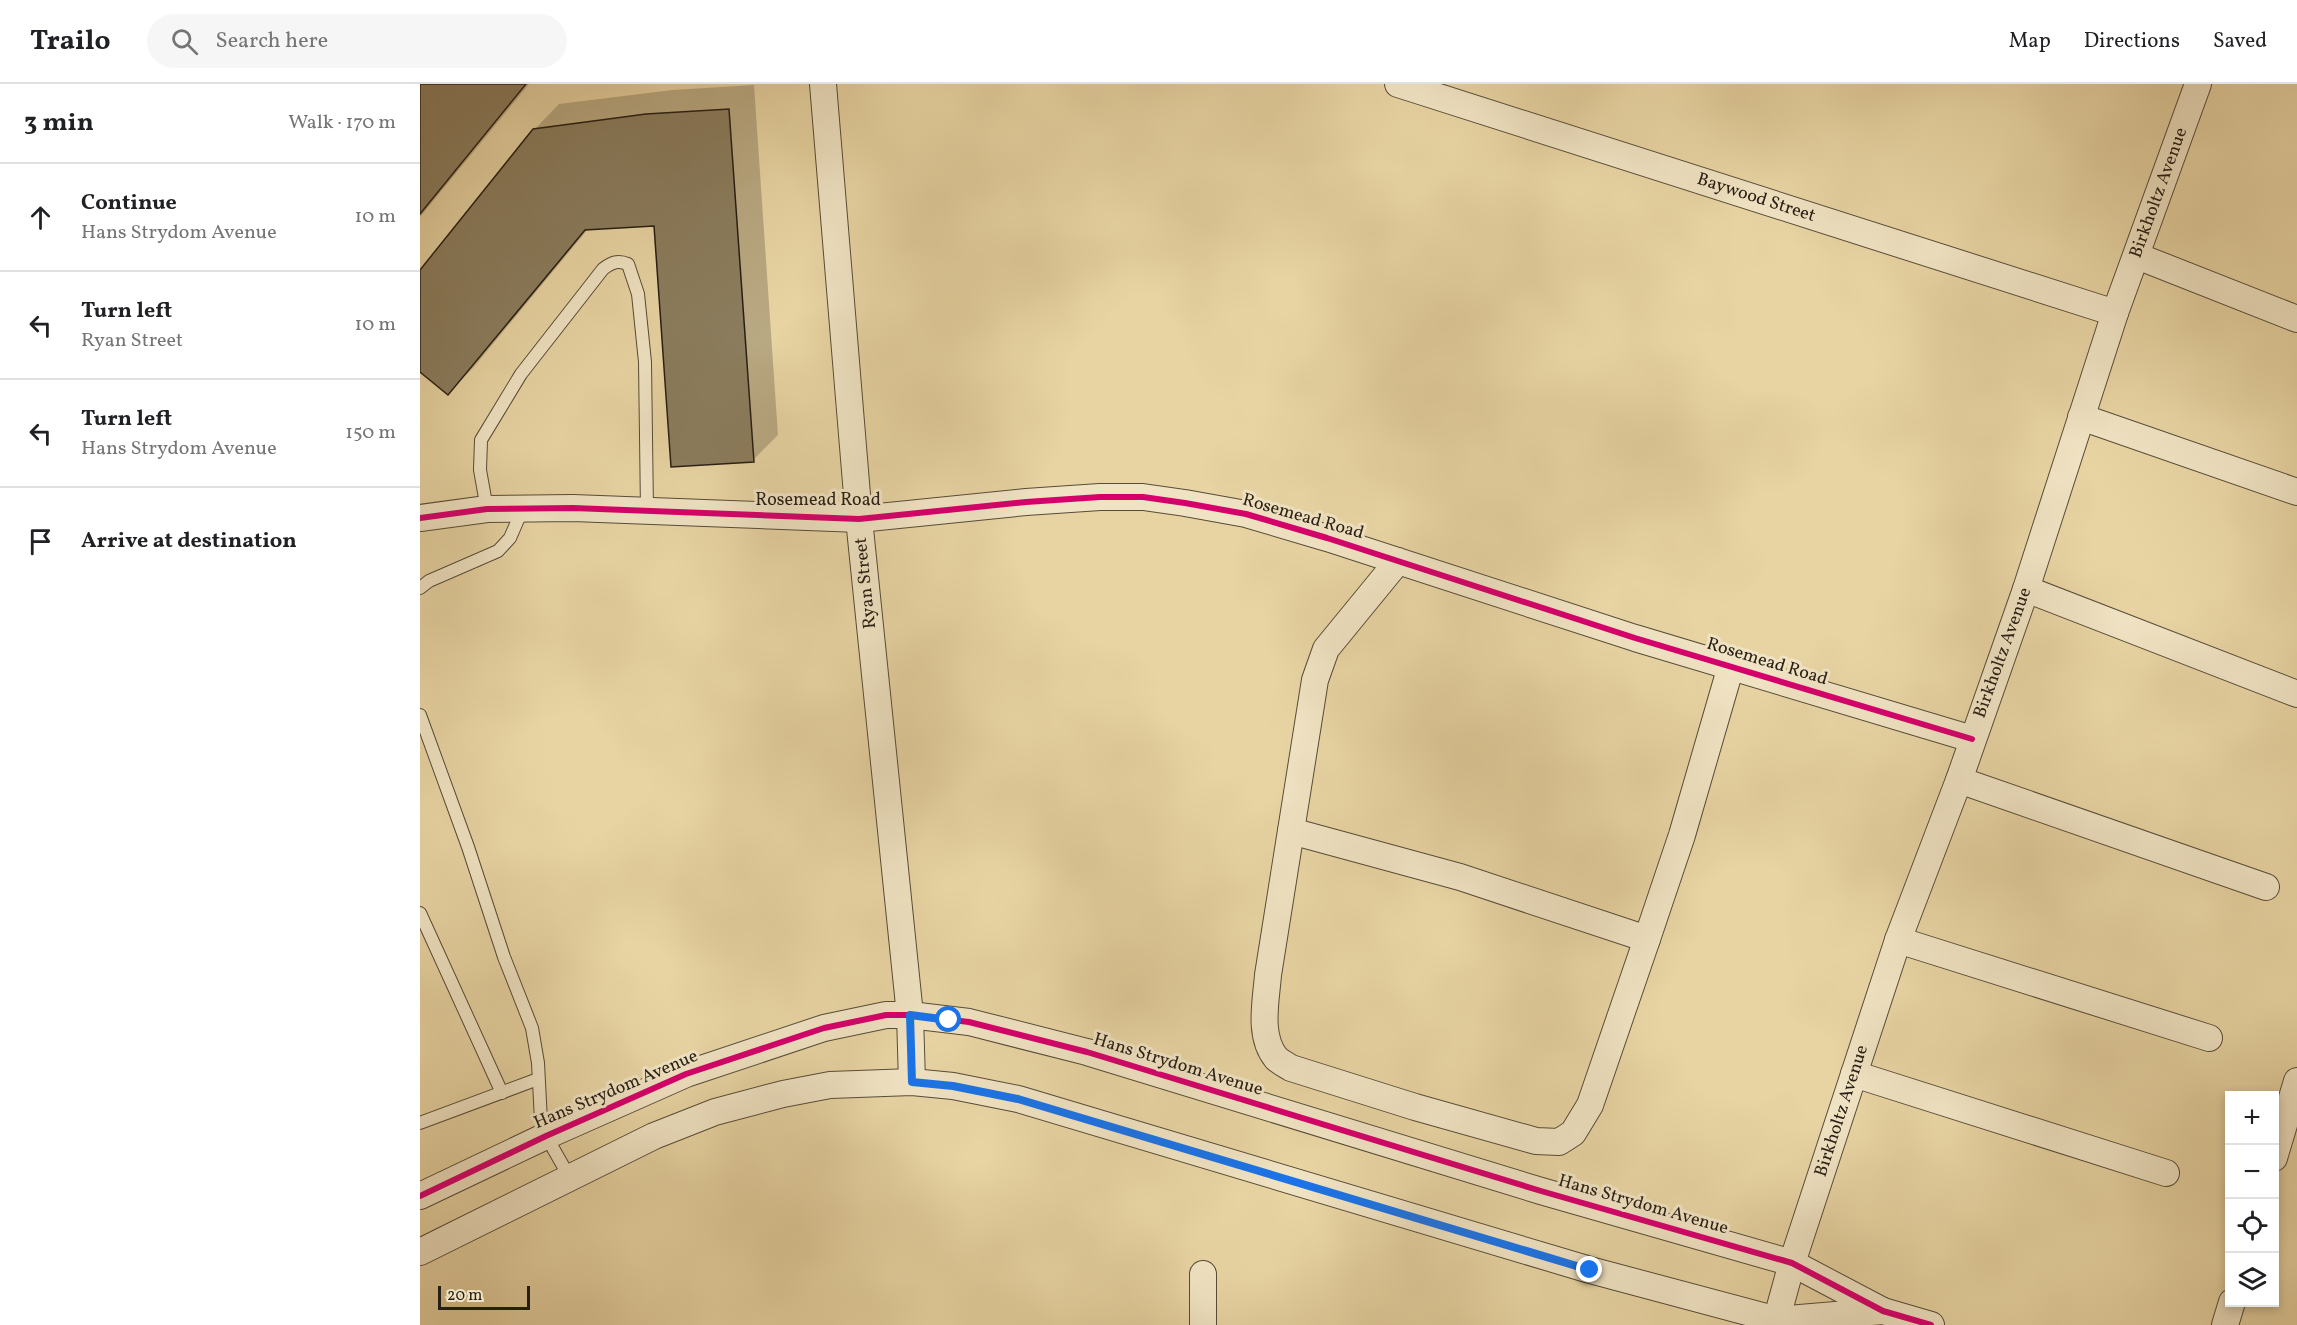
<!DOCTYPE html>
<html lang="en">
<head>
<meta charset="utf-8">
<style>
  body { margin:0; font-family:Vollkorn,serif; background:#f6f6f6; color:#202124 }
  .controls { position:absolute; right:18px; bottom:18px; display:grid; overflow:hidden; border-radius:0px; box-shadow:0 3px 9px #0003 }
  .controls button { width:54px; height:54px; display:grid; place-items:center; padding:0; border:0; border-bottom:2px solid #e0e0e0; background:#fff; color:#202124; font:30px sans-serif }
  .scale { position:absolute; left:18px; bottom:15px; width:92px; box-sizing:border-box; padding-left:6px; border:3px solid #271e14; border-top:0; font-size:16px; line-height:21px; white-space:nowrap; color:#271e14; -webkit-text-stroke:4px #f0e3c3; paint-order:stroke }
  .stop { position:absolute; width:18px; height:18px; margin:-14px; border:4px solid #1a73e8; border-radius:50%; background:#fff }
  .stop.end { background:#1a73e8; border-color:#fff; box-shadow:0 2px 6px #0008 }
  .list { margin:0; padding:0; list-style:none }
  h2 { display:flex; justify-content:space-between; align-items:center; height:78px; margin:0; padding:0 24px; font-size:26px }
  h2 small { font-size:20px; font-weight:400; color:#757577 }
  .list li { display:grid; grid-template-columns:39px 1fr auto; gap:18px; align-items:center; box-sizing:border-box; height:108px; padding:0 24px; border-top:2px solid #e0e0e0 }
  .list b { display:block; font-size:22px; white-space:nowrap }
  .list p { margin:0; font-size:20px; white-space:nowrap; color:#757577 }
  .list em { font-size:20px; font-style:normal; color:#757577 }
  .icon { flex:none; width:33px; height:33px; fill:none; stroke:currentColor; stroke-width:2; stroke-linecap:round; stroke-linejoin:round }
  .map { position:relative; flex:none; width:1877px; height:1241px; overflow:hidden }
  header { display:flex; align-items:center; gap:36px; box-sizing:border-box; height:84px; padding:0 30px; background:#fff; border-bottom:2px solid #e0e0e0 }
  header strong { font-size:28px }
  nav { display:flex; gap:33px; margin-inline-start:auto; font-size:21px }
  .search { width:420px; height:54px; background:#f6f6f6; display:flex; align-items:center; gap:15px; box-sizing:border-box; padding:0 21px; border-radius:33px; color:#757577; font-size:22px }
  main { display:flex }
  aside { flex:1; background:#fff }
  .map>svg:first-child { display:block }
  .shadow { fill:#0003 }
  .building { fill:#8b7d5e; stroke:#271e14; stroke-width:1.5 }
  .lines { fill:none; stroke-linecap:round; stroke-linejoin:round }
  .service-casing { stroke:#574c38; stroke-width:14 }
  .minor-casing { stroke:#574c38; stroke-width:28 }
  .service { stroke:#f0e3c3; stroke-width:12 }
  .minor { stroke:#f0e3c3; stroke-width:26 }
  .cycleway-casing { stroke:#f0e3c3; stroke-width:10 }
  .cycleway { stroke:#d6006c; stroke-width:6 }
  .route { stroke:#1a73e8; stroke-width:8 }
  .labels { text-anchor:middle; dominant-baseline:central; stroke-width:6; stroke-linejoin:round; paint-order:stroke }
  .street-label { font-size:18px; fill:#271e14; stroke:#f0e3c3 }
</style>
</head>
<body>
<header>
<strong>Trailo</strong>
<div class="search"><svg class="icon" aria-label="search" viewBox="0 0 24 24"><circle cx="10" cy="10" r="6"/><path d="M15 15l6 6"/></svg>Search here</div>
<nav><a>Map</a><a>Directions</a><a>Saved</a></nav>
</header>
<main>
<aside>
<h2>3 min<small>Walk · 170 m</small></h2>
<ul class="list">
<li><svg class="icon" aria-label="ahead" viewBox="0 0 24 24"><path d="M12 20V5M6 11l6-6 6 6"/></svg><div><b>Continue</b><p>Hans Strydom Avenue</p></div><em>10 m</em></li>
<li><svg class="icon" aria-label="left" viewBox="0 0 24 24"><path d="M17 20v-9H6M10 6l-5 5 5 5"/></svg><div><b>Turn left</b><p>Ryan Street</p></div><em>10 m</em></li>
<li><svg class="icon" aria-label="left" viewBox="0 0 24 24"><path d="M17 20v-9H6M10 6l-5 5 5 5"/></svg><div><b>Turn left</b><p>Hans Strydom Avenue</p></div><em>150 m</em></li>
<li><svg class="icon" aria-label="arrive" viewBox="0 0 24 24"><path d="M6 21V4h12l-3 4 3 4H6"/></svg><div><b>Arrive at destination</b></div></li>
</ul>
</aside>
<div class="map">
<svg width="1877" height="1241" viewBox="0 0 1877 1241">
  <rect width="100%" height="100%" fill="#e8d4a3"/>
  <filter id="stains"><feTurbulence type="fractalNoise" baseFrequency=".00333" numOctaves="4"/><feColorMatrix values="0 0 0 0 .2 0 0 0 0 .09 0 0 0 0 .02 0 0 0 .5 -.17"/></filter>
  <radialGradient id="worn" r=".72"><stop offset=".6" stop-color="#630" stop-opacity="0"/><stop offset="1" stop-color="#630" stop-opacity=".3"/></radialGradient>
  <g class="shadow">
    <polygon points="0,0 109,0 0,133"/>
    <polygon points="334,1 358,351 333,376 235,140 168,145 53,284 28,309 0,286 0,188 114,46 139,20 252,6"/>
  </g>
  <g class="building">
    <polygon points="0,0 106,0 0,130"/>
    <polygon points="309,25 334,378 251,383 234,142 165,146 28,311 0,288 0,186 113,45 226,30"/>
  </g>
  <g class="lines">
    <defs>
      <g id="service">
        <path d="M67 425 60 386 61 356 101 290 183 185C192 178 198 176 208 180L218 210 225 278 227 427"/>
        <polyline points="0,504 9,497 78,467 90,454 103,424"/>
        <polyline points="0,631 48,763 84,873 112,944 118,979 121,1037 126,1052 150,1094"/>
        <polyline points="0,829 82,1009"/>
        <polyline points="0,1039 118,995"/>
      </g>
      <g id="minor">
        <polyline points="403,0 439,435 490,931 492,998"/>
        <polyline points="978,0 1695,229"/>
        <polyline points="1717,172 1877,235"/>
        <polyline points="1661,333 1877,408"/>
        <polyline points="0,434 67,425 153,424 439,435 606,418 680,413 723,413 765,419 826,430 907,454 1215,554 1552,655"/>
        <path d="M978 477 906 565 895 596 848 891C846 917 838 952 856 974 860 978 866 981 871 984L995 1023 1116 1057 1139 1058 1153 1049 1170 1021 1227 855 1262 751 1311 582"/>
        <polyline points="1606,505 1877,610"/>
        <polyline points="1539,696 1846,803"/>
        <polyline points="871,747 1040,793 1227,855"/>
        <polyline points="1478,856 1789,954"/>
        <polyline points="1434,990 1746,1089"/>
        <polyline points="1854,1074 1877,997"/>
        <polyline points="0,1112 126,1052 266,990 404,944 466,931 490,931 549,938 667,968 1121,1107 1372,1179 1463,1227 1511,1241"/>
        <polyline points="0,1168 234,1052 295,1028 363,1010 410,1001 492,998 533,1002 598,1015 1170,1186 1357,1236 1463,1227"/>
        <polyline points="783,1190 783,1241"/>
        <polyline points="1355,1241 1372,1179 1478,856 1539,696 1606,505 1695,229 1778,0"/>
        <polyline points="1805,1241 1812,1218"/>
      </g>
    </defs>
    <use href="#service" class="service-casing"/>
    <use href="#minor" class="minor-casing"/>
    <use href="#service" class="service"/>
    <use href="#minor" class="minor"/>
    <defs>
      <g id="cycleway">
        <polyline points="0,434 67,425 153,424 439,435 606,418 680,413 723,413 765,419 826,430 907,454 1215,554 1552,655"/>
        <polyline points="0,1112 126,1052 266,990 404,944 466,931 490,931 549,938 667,968 1121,1107 1372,1179 1463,1227 1511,1241"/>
      </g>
    </defs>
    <use href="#cycleway" class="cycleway-casing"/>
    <use href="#cycleway" class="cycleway"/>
  </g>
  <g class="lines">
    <polyline class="route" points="529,936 490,931 492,998 533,1002 598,1015 1170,1186"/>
  </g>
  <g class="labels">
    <g class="street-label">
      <text transform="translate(1739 109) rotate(-70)">Birkholtz Avenue</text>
      <text transform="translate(1336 114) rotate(18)">Baywood Street</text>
      <text x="398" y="416">Rosemead Road</text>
      <text transform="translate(883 433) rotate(16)">Rosemead Road</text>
      <text transform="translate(446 499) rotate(-96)">Ryan Street</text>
      <text transform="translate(1583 569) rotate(-70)">Birkholtz Avenue</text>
      <text transform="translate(1347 578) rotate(17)">Rosemead Road</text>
      <text transform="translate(758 981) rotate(17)">Hans Strydom Avenue</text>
      <text transform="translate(196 1006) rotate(-23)">Hans Strydom Avenue</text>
      <text transform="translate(1422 1027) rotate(-72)">Birkholtz Avenue</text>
      <text transform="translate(1223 1121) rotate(16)">Hans Strydom Avenue</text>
    </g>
  </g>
  <rect width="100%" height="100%" filter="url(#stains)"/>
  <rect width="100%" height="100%" fill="url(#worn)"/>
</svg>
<div class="controls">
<button>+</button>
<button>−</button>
<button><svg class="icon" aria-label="locate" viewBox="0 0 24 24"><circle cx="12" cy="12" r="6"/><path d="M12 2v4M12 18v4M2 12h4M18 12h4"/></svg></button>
<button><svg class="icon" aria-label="layers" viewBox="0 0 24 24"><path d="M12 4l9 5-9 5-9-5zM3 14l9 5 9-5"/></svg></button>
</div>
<div class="scale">20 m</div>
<div class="stop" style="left:529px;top:936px"></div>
<div class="stop end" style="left:1170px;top:1186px"></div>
</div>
</main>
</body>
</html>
